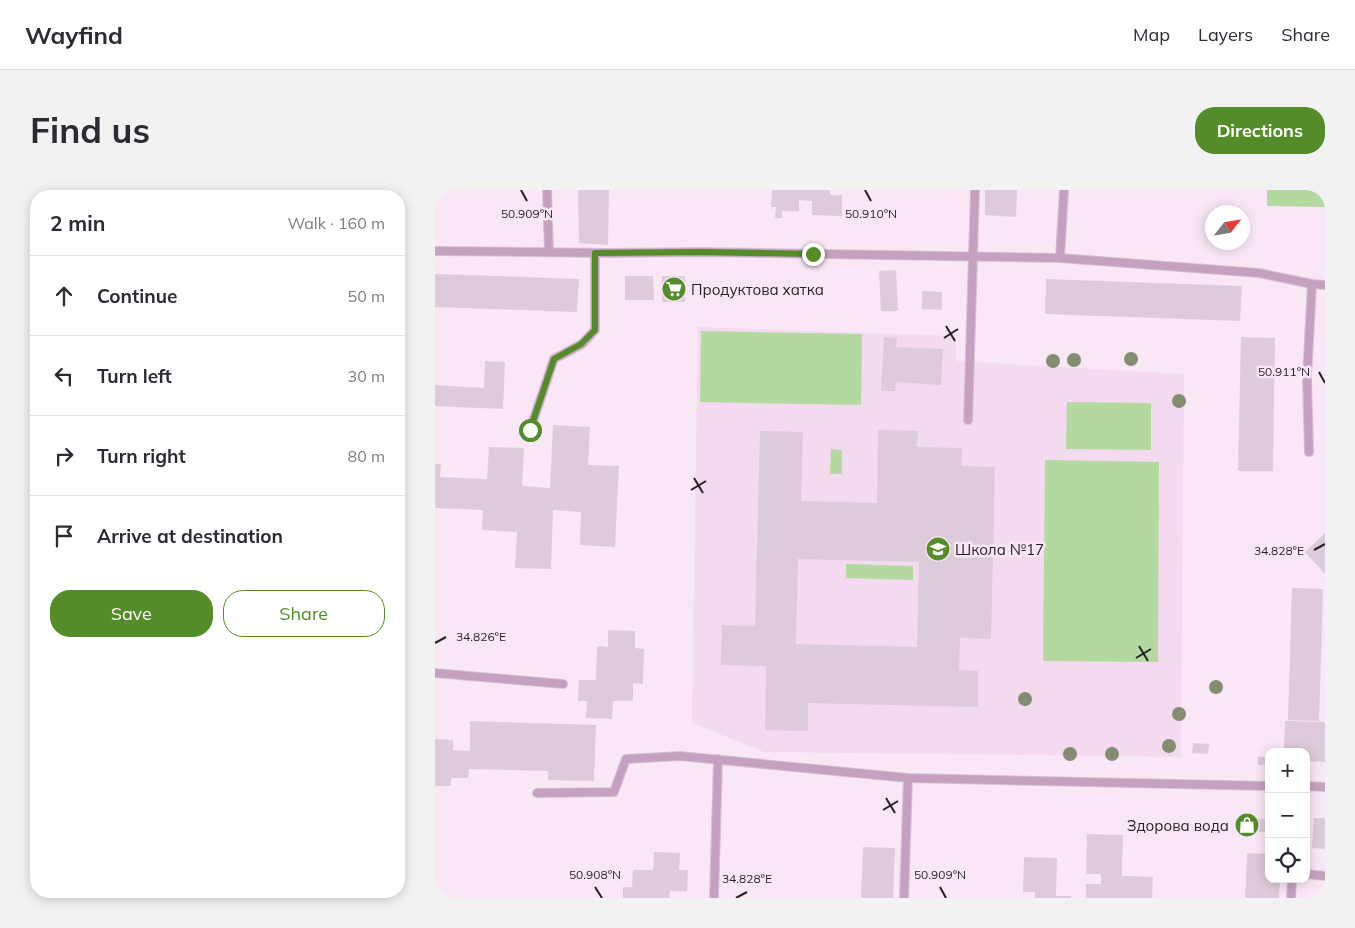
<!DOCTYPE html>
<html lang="en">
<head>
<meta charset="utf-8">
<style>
  body { margin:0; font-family:Mulish,sans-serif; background:#f2f2f3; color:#2b2b33 }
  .controls { position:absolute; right:15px; bottom:15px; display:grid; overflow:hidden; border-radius:10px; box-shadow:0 2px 12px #0003 }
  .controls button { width:45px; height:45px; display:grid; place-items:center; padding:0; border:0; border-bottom:1px solid #e1e1e2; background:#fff; color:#2b2b33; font:25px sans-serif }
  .compass { position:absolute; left:770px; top:15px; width:45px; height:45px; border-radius:50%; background:#fff; box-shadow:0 2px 12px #0003; rotate:59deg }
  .stop { position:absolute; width:15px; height:15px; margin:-11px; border:4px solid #538c28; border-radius:50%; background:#fff }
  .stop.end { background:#538c28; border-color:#fff; box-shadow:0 1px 5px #0008 }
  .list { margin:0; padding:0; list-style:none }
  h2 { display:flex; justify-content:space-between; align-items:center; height:65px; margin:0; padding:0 20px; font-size:21px }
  h2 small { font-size:16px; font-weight:400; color:#7c7c81 }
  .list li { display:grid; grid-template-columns:32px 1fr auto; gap:15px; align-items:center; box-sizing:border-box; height:80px; padding:0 20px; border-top:1px solid #e1e1e2 }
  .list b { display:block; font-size:19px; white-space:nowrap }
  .list em { font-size:16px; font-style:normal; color:#7c7c81 }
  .actions { display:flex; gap:10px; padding:15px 20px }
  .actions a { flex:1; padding:11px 0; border:1px solid #538c28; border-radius:20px; text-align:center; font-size:18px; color:#538c28 }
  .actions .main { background:#538c28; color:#fff }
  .icon { flex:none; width:28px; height:28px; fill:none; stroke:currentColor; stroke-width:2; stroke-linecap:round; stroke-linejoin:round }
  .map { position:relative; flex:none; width:890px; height:708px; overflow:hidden; border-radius:20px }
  header { display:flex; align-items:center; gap:30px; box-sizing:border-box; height:70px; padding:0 25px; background:#fff; border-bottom:1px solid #e1e1e2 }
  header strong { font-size:24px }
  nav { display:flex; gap:28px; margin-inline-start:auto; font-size:18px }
  .intro { display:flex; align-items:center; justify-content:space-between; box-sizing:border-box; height:120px; padding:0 30px }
  h1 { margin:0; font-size:35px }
  .button { padding:12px 22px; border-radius:20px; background:#538c28; color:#fff; font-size:18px; font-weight:700 }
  main { display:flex; gap:30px; padding:0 30px }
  aside { flex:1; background:#fff; border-radius:20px; box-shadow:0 2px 12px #0003 }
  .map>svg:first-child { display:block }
  .built { fill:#f3daef }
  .green { fill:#b4d9a0 }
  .building { fill:#ddcada; fill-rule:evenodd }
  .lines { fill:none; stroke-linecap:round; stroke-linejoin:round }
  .lane-casing { stroke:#d4c3d0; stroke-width:10 }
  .lane { stroke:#c5a1bf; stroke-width:8 }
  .tree { fill:#838d71 }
  .route { stroke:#538c28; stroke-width:6 }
  .ticks { fill:none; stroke:#261f25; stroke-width:2 }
  .labels { text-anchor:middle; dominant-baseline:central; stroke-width:5; stroke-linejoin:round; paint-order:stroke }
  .poi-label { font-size:15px; fill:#261f25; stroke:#fae7f6; text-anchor:start }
  .ticks-label { font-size:12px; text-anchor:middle; fill:#261f25; stroke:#fae7f6; stroke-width:5; stroke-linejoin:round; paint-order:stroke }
</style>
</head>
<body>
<header>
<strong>Wayfind</strong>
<nav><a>Map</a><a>Layers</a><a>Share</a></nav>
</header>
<div class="intro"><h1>Find us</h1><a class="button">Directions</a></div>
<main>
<aside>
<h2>2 min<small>Walk · 160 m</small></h2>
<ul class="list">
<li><svg class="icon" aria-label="ahead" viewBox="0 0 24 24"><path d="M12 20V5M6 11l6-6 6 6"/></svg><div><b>Continue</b></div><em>50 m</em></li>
<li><svg class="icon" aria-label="left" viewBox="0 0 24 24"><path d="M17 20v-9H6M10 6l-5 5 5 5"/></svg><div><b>Turn left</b></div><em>30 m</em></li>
<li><svg class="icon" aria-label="right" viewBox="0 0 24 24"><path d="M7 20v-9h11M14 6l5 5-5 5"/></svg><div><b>Turn right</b></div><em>80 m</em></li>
<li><svg class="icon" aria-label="arrive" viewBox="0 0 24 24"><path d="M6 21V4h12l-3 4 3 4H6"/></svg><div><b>Arrive at destination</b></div></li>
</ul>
<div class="actions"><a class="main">Save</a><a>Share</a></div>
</aside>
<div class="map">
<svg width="890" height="708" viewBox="0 0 890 708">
  <rect width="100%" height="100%" fill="#fae7f6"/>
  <polygon class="built" points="263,137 521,146 521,171 749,184 746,567 329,562 257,533"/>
  <g class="green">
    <polygon points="832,0 890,0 890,17 832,16"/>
    <polygon points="266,141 427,144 426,215 265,212"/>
    <polygon points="632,212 716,213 716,260 631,259"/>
    <polygon points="396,259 407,260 407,284 395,284"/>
    <polygon points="610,270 724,272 723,472 608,471"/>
    <polygon points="411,374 478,376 478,390 411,388"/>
  </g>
  <g class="building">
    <polygon points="143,0 174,0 173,55 144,53"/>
    <polygon points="337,0 395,0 395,5 407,5 407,26 377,25 377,11 364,10 364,21 347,21 347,28 340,28 341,17 336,17"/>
    <polygon points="550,0 582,0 581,27 550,25"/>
    <polygon points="461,80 463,121 446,121 444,81"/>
    <polygon points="0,84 144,89 142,122 0,117"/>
    <polygon points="190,86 218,86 219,110 190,110"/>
    <rect x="227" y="86" width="23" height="26"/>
    <polygon points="611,89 807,96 805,131 610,124"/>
    <polygon points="487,101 507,102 507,120 487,119"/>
    <polygon points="449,147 462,148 461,157 508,159 506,195 461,192 460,201 446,201"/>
    <polygon points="806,147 840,148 838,281 803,281"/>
    <polygon points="50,171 70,172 68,219 0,216 0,195 49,198"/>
    <polygon points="118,235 155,237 153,275 184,276 180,357 145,355 146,322 118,320 116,379 80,378 82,342 47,340 48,320 0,318 0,274 6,274 5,287 52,289 54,257 89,258 87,296 115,298"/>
    <path d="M443 240 483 241 482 257 527 258 526 276 560 277 556 449 525 448 524 480 543 481V517L373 513V541L330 540 331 476 286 475 287 435 320 436 325 241 368 242 366 311 442 313ZM363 369 484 372 482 457 361 454Z"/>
    <polygon points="890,343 890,384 870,362"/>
    <polygon points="857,398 888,399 884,531 853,530"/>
    <polygon points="173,440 200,441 200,458 209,459 208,494 198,493 198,511 178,511 177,529 151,528 152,511 143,511 144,490 161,490 162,456 173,457"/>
    <polygon points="35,531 161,535 159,591 113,590 113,581 34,579 33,588 16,588 16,596 0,596 0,549 18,550 18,560 35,561"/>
    <polygon points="850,531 890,532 890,572 871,571 871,562 849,562"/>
    <polygon points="758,553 774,554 773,564 757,563"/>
    <rect x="823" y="567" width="11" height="8"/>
    <polygon points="805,628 834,629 834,642 805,641"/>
    <polygon points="879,628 890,628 890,659 877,658"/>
    <polygon points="652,644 688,645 687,686 718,687 717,708 651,708 651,694 666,694 666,684 651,684"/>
    <polygon points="428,657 460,658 458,708 426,708"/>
    <polygon points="219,662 245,663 244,680 253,680 252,701 235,701 234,708 188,708 188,697 197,697 198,680 218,680"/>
    <polygon points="812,663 834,664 834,689 845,689 844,708 810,708"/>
    <polygon points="589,667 622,668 621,706 636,706 636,708 600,708 600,702 588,702"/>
  </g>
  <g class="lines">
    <defs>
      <g id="lane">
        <polyline points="112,0 114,62"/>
        <polyline points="0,61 174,63 266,62 625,68 824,83 877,94 890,95"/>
        <polyline points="625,68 629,0"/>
        <polyline points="533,230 540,0"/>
        <polyline points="95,240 119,169 147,154 160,140 160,63"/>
        <polyline points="874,262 872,187 877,94"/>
        <polyline points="0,483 128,494"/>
        <polyline points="871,596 890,597"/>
        <polyline points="102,603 179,602 191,569 245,566 473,588 834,596"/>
        <polyline points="871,684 890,686"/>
        <polyline points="279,708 283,569"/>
        <polyline points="469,708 473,588"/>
        <polyline points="856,708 857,689"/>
      </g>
    </defs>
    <use href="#lane" class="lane-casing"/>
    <use href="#lane" class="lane"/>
  </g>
  <g class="tree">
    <circle cx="696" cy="169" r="7"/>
    <circle cx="639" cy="170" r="7"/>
    <circle cx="618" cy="171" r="7"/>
    <circle cx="744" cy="211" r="7"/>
    <circle cx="781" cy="497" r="7"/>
    <circle cx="590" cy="509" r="7"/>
    <circle cx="744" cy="524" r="7"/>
    <circle cx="734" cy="556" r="7"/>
    <circle cx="635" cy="564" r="7"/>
    <circle cx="677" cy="564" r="7"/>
  </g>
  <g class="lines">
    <polyline class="route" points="95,240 119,169 146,154 160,140 160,63 266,62 378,64"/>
  </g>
  <path class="ticks" d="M86 0 92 11M430 0 436 11M511 136 520 151M509 148 523 139M884 182 890 193M259 288 268 303M256 300 271 291M879 360 890 354M0 453 11 447M704 456 713 471M701 468 716 459M451 608 460 623M448 620 463 611M160 697 167 708M505 697 511 708M301 708 312 702"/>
  <defs>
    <symbol id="supermarket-disc" viewBox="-11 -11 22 22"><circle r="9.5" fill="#538c28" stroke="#fae7f6"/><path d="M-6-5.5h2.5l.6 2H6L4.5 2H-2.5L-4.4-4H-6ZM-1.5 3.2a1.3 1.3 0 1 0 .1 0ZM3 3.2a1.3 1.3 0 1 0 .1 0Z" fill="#fff"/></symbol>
    <symbol id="school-disc" viewBox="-11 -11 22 22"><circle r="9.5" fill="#538c28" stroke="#fae7f6"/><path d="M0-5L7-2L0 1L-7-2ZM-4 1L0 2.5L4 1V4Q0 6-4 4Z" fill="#fff"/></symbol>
    <symbol id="shop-disc" viewBox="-11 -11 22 22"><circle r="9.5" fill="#538c28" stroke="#fae7f6"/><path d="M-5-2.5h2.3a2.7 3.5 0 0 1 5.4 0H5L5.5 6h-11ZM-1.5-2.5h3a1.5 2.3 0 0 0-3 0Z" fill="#fff"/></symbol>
  </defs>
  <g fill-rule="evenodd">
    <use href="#supermarket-disc" x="225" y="85" width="28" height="28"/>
    <use href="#school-disc" x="489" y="345" width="28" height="28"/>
    <use href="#shop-disc" x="798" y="621" width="28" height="28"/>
  </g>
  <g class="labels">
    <g class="poi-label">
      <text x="256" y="99">Продуктова хатка</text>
      <text x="520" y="359">Школа №17</text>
      <text x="794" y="635" text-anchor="end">Здорова вода</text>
    </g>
  </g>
  <g class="ticks-label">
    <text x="92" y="28">50.909°N</text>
    <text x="436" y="28">50.910°N</text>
    <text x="849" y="186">50.911°N</text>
    <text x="844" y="365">34.828°E</text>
    <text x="46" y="451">34.826°E</text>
    <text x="160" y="689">50.908°N</text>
    <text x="505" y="689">50.909°N</text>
    <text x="312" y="693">34.828°E</text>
  </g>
</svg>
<div class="controls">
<button>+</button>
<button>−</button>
<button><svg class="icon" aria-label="locate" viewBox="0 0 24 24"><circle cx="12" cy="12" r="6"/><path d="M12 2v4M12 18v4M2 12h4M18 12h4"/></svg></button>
</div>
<svg class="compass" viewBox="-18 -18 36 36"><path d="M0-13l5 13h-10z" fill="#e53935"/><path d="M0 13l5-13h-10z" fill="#7c7c81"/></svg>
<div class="stop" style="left:95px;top:240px"></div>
<div class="stop end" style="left:378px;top:64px"></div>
</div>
</main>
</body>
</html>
